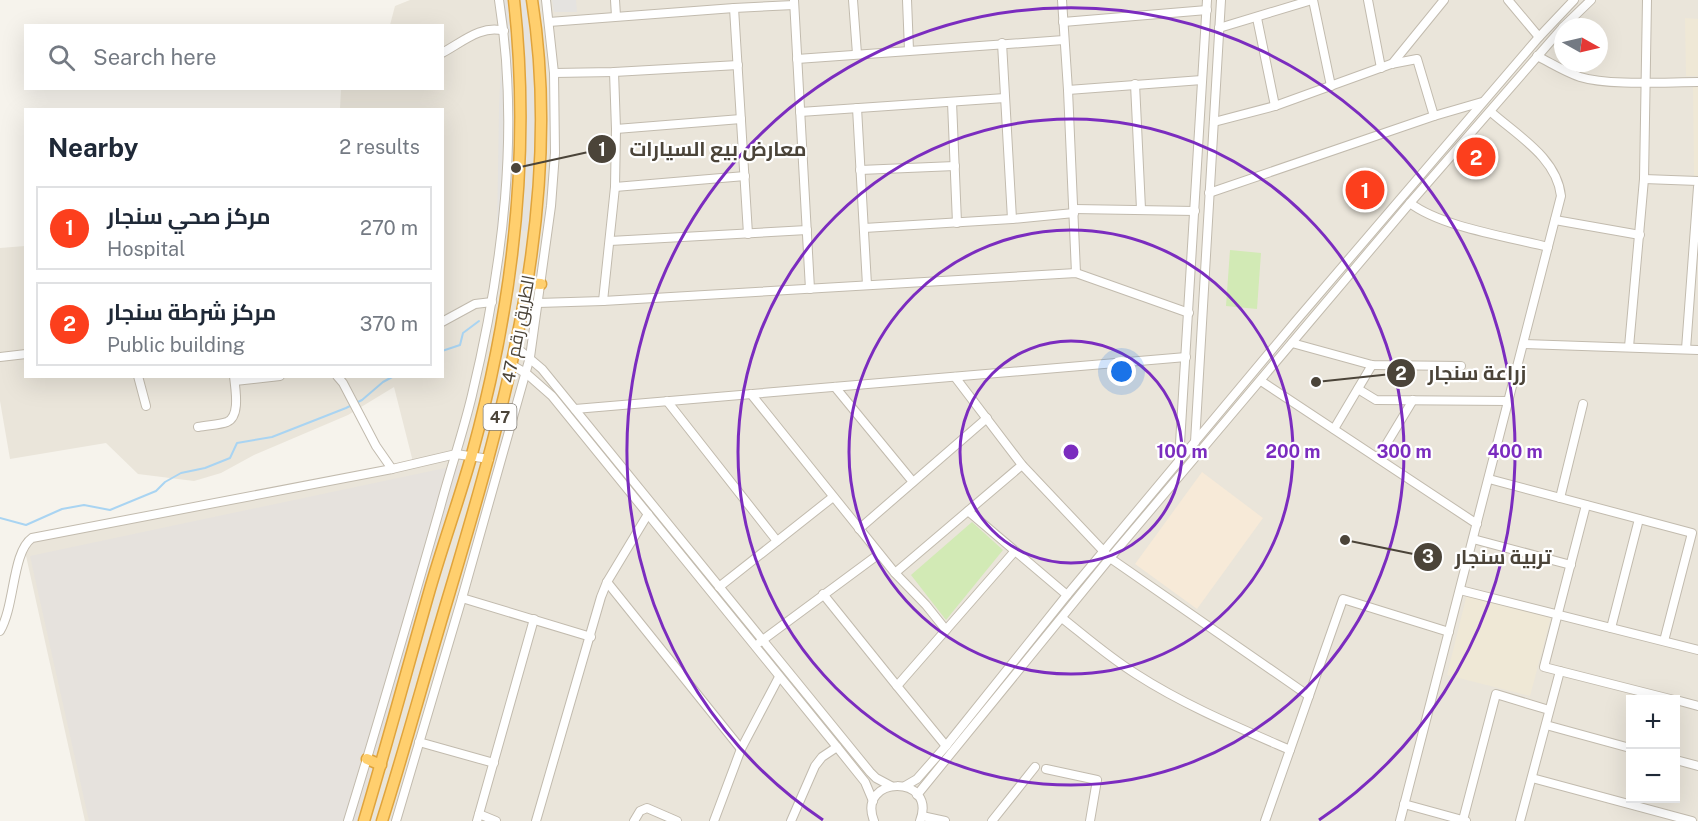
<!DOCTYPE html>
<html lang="en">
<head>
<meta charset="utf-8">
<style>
  body { margin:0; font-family:"Public Sans",Cairo,sans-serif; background:#f6f6f7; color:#1f2937 }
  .controls { position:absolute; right:18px; bottom:18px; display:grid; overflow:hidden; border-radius:0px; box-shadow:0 6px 24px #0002 }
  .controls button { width:54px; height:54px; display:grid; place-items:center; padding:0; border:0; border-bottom:2px solid #e0e1e3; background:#fff; color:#1f2937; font:30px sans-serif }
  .compass { position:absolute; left:1554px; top:18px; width:54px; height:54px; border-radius:50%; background:#fff; box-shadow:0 6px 24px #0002; rotate:98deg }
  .you { position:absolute; left:1122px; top:372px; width:21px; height:21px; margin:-15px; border:4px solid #fff; border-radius:50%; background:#1a73e8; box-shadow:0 0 0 9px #1a73e833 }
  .badge { display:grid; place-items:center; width:39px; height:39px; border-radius:50%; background:#fc3f1d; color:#fff; font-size:20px; font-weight:700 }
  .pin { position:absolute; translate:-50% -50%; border:3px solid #fff; box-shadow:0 2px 6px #0006 }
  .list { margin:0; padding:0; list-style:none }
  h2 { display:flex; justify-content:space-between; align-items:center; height:78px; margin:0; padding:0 24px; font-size:26px }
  h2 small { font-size:20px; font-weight:400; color:#747a83 }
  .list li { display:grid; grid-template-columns:39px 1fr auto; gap:18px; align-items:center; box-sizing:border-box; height:84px; margin:0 12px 12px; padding:0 12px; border:2px solid #e0e1e3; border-radius:0px }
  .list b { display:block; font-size:22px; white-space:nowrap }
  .list p { margin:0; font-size:20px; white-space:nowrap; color:#747a83 }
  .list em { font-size:20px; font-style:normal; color:#747a83 }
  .icon { flex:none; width:33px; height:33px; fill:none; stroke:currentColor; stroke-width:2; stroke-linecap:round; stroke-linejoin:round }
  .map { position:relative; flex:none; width:1698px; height:821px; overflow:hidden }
  .search { position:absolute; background:#fff; box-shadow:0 6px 24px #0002; left:24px; top:24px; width:420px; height:66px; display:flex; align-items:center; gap:15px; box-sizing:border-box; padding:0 21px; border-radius:0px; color:#747a83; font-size:22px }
  .panel { position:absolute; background:#fff; box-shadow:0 6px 24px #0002; left:24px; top:108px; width:420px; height:270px; border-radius:0px }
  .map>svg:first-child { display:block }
  .residential { fill:#eae5da; fill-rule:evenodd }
  .commercial { fill:#f7ead8 }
  .industrial { fill:#e6e2dd }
  .education { fill:#efe8d6 }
  .green { fill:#d2eab5 }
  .parking { fill:#e5e3e0 }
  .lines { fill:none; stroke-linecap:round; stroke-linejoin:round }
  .stream { stroke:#a9d4f2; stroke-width:2 }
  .minor-casing { stroke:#c2bbae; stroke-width:10 }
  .highway-casing { stroke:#e0a43c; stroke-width:13 }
  .minor { stroke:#fff; stroke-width:8 }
  .highway { stroke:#ffcf6e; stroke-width:10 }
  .ring { fill:none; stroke:#7b2cbf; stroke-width:3 }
  .labels { text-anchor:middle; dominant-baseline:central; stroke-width:4.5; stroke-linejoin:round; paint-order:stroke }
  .shield { fill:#fff; stroke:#817c74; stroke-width:1.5 }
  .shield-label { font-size:16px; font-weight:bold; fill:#4b4439 }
  .street-label { font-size:18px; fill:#4b4439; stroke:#fff }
  .centre { fill:#7b2cbf; stroke:#fff; stroke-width:3 }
  .ring-label { font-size:18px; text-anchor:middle; font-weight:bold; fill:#7b2cbf; stroke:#fff; stroke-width:4.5; stroke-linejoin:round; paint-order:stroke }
  .leader { fill:none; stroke:#4b4439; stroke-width:2 }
  .callout-dot { fill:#4b4439; stroke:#fff; stroke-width:2 }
  .mark-label { font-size:18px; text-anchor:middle; font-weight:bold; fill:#fff }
  .callout-label { font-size:20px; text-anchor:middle; font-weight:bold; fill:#4b4439; stroke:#fff; stroke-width:4.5; stroke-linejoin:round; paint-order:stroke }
</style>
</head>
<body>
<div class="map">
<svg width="1698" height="821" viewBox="0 0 1698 821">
  <rect width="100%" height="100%" fill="#f6f3ec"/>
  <path class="residential" d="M410 0H1698V821H85L24 547 34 541 413 462 394 387 348 415 254 455 221 473 194 481 138 474 106 443 10 459 0 401V248L25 246 26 376H442V110L340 109 341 89 442 88V26L390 25 395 6ZM1563 27H1599V63H1563ZM1630 700H1676V798H1630Z"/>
  <polygon class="commercial" points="1202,472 1263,518 1197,609 1135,564"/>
  <polygon class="industrial" points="469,463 364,821 89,821 30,556"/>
  <g class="education">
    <polygon points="1685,18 1698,19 1698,76 1686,76"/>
    <polygon points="1693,87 1698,87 1698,176 1694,176"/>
    <polygon points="1467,594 1551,617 1530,696 1447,675"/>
  </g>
  <g class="green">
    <polygon points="1230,250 1261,253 1257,309 1226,306"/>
    <polygon points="972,522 1003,550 946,620 911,575"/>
  </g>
  <g class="parking">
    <polygon points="504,0 528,0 537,76 534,231 497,231 499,106"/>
    <polygon points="552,0 576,0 577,12 554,12"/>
  </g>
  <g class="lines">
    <g class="stream">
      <polyline points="442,351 460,345 463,333 479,321"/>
      <polyline points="0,518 26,525 62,509 84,505 110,510 156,491 165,482 181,473 205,468 230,458 237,443 272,437 346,408 362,400 383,382 394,376"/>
    </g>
    <defs>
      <g id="minor">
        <polyline points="615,0 616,16"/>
        <polyline points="794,0 810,289"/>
        <polyline points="853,0 857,54"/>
        <polyline points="907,0 909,50"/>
        <polyline points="1062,0 1068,90 1076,273"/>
        <polyline points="1313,0 1331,86"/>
        <polyline points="1368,0 1381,68"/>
        <polyline points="1508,0 1539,37"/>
        <polyline points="734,8 748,234"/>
        <polyline points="1257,18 1275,106"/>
        <polyline points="549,22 734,8 794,5"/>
        <polyline points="1063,22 1207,10"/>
        <polyline points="1563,27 1591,0"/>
        <polyline points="1219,28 1312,0"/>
        <polyline points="1002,43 1012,219"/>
        <path d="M442 53C461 43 482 24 504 31"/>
        <path d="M1537 56C1551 63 1565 72 1580 77 1609 86 1666 82 1698 82"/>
        <polyline points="797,59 1064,40"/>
        <polyline points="1392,64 1444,0"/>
        <polyline points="554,73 614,72 738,65"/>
        <polyline points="1135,84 1141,209"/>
        <polyline points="1068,90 1202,80"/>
        <polyline points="952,102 957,223"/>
        <polyline points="857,108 867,285"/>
        <polyline points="800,112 1005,98"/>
        <polyline points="1214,122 1275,106 1391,64 1417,59 1434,116"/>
        <polyline points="616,129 741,119"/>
        <polyline points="860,170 955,166"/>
        <polyline points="1644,179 1698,181"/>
        <polyline points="615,187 745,176"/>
        <polyline points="1209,193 1434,116 1482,102"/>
        <path d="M1410 203C1441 227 1509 237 1548 247"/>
        <polyline points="1074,209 1195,211"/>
        <polyline points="1555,220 1640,235"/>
        <polyline points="864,228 1012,219 1074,213"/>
        <polyline points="610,241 807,230"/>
        <polyline points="603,301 615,187 616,129 614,72"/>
        <polyline points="538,303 603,301 1076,273 1189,313"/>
        <polyline points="442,322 475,304 492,302"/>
        <polyline points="1292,343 1372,365 1461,366"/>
        <polyline points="1524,344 1698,350"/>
        <polyline points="516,347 542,369 870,772 876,778 891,786"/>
        <polyline points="1629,347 1644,179 1647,0"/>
        <polyline points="1686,349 1698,187"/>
        <polyline points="0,357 26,354"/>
        <polyline points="512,365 527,374 552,396 837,747 865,782 873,801"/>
        <polyline points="138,376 146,406"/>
        <polyline points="337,376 343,383 376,446 392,469"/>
        <polyline points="955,377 1022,465 1110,558 1309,696"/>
        <polyline points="235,381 280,376"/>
        <polyline points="1261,381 1477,524"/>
        <polyline points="835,387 913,482"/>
        <polyline points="1358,389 1376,400 1509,401"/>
        <polyline points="751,394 895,573 926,605 946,630"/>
        <polyline points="667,401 777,541"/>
        <polyline points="575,409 1186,357"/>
        <path d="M198 427C207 425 219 425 227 422 241 416 235 388 234 376"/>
        <polyline points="1334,429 1372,365"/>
        <polyline points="1195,442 1221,0"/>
        <polyline points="1378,458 1413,400"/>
        <polyline points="1179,460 1207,0"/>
        <polyline points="1489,479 1692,533 1664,641"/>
        <polyline points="1560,498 1583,404"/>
        <polyline points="1586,505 1544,667 1674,700"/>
        <polyline points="968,511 1067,595"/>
        <polyline points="859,529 987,418"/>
        <polyline points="1473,539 1571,565"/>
        <polyline points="895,573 1022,465"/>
        <polyline points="607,582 741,749"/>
        <polyline points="719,587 833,497"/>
        <polyline points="1460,590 1698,650"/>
        <polyline points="823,594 897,686"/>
        <polyline points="462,598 591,637"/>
        <path d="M1062 618C1086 637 1110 658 1136 674 1184 705 1237 727 1290 750"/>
        <polyline points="1611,628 1639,519"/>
        <path d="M0 631C15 606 12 552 32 538L392 469 456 454 489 459"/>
        <polyline points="760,642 879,554"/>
        <polyline points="1676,700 1698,706"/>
        <polyline points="1546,725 1630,748"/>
        <polyline points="419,742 494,763"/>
        <polyline points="946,746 897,686 1014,552"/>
        <polyline points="1676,760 1698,766"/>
        <polyline points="1046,769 1097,780 1090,821"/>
        <polyline points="1532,778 1692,821"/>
        <polyline points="905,786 917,779 946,746 1067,595 1295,322 1539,37 1574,0"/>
        <polyline points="917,795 1110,558 1410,203 1563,27"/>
        <polyline points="1404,804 1466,821"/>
        <polyline points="479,814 496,821"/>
        <polyline points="922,816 945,821"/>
        <polyline points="1463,820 1496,694 1549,710"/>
        <path d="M348 821C380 717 410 613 440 508 450 470 463 433 472 395 503 266 520 132 499 0"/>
        <polyline points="396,821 462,598 530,357 551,206 555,153 554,73 546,0"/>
        <polyline points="477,821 534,619"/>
        <polyline points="536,821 601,597 607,582 648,514"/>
        <polyline points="634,821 640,811 647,808 677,821"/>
        <polyline points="714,821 741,749 779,677"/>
        <polyline points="791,821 815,766 822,757 837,747"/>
        <path d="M874 821C856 775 938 774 920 821"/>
        <polyline points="992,821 1035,767"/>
        <polyline points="1265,821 1343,599 1449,632"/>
        <path d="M1400 821 1561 196C1557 158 1518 136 1491 112"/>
        <polyline points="1520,821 1560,671"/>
      </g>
      <g id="highway">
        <polyline points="528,283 541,284"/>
        <polyline points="367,759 381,765"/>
        <path d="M364 821C387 744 408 666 430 589 443 544 459 500 472 454 513 306 531 153 514 0"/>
        <path d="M382 821C406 745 427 667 450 591 507 400 564 201 532 0"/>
      </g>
    </defs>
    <use href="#minor" class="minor-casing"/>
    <use href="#highway" class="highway-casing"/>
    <use href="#minor" class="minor"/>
    <use href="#highway" class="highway"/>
  </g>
  <g class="ring">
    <circle cx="1071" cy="452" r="111"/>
    <circle cx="1071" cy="452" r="222"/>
    <circle cx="1071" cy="452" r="333"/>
    <path d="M823 820A444 444 0 1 1 1319 820"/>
  </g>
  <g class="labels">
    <rect class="shield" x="483.5" y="404" width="33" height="26" rx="4.5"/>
    <g class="shield-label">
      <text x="500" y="417">47</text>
    </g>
    <g class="street-label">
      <text transform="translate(518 329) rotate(-79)">الطريق رقم 47</text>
    </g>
  </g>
  <circle cx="1071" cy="452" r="9" class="centre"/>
  <g class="ring-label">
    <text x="1182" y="458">100 m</text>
    <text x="1293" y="458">200 m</text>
    <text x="1404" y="458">300 m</text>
    <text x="1515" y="458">400 m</text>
  </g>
  <path class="leader" d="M516 168L602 149M1316 382L1401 373M1345 540L1428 557"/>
  <g class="callout-dot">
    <circle cx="516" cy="168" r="6"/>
    <circle cx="1316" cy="382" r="6"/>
    <circle cx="1345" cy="540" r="6"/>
    <circle cx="602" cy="149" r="15"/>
    <circle cx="1401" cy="373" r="15"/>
    <circle cx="1428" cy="557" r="15"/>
  </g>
  <g class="mark-label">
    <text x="602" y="156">1</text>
    <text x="1401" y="380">2</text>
    <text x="1428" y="563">3</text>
  </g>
  <g class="callout-label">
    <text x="718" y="156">معارض بيع السيارات</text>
    <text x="1477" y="380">زراعة سنجار</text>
    <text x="1503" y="564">تربية سنجار</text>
  </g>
</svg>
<div class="controls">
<button>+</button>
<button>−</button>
</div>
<svg class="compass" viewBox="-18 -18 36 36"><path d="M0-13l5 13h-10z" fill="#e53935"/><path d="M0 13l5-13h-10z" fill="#747a83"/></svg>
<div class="you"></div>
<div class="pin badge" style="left:1365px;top:190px">1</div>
<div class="pin badge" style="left:1476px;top:157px">2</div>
<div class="search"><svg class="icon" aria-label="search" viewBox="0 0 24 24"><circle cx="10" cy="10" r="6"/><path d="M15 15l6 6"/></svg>Search here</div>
<section class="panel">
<h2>Nearby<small>2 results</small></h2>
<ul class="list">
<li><span class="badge">1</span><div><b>مركز صحي سنجار</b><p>Hospital</p></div><em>270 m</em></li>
<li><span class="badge">2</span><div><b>مركز شرطة سنجار</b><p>Public building</p></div><em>370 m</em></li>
</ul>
</section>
</div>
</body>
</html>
